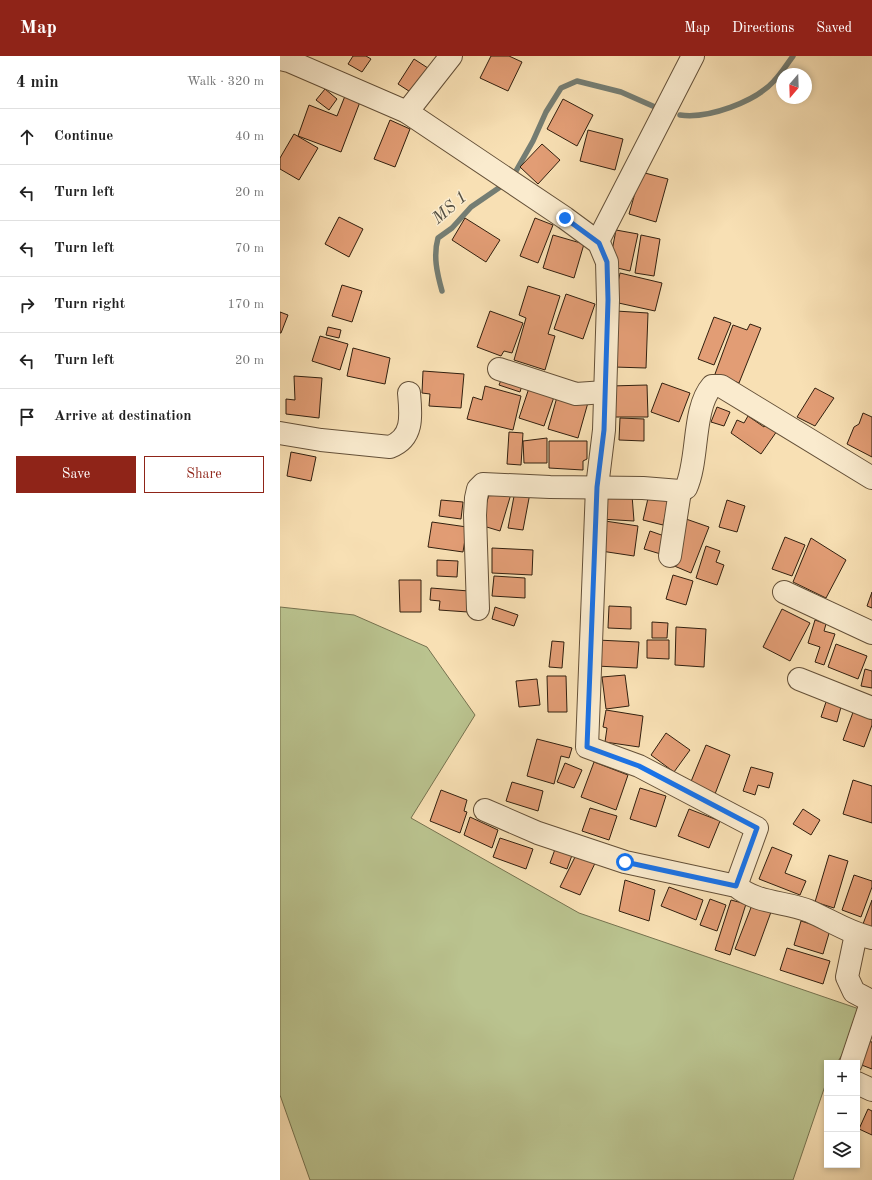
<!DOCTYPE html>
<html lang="en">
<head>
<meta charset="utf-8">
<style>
  body { margin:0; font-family:"Old Standard TT",serif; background:#f6f6f6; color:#222 }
  .controls { position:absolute; right:12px; bottom:12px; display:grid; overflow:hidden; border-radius:0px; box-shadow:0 2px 6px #0003 }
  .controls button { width:36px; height:36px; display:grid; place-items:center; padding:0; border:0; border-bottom:1px solid #e0e0e0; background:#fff; color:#222; font:20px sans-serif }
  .compass { position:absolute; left:496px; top:12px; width:36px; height:36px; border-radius:50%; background:#fff; box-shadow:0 2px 6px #0003; rotate:199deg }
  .stop { position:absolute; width:12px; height:12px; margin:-9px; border:3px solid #1a73e8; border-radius:50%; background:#fff }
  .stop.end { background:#1a73e8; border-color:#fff; box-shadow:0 1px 4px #0008 }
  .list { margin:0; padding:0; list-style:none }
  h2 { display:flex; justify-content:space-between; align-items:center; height:52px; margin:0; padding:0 16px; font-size:17px }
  h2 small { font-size:13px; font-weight:400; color:#767676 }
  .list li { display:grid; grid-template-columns:26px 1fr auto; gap:12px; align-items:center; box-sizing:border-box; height:56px; padding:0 16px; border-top:1px solid #e0e0e0 }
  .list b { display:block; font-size:15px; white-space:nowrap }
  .list em { font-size:13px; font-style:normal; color:#767676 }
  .actions { display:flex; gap:8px; padding:12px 16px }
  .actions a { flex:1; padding:9px 0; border:1px solid #8f2418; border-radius:0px; text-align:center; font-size:14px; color:#8f2418 }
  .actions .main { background:#8f2418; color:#fff }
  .icon { flex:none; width:22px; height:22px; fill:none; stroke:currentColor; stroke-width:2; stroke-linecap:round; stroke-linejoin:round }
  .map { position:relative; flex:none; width:592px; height:1124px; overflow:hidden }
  header { display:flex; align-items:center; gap:24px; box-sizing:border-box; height:56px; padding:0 20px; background:#8f2418; color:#fff }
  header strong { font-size:19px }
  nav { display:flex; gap:22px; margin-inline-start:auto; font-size:14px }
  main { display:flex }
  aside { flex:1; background:#fff }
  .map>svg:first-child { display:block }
  .green { fill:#bac38f; stroke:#76724f }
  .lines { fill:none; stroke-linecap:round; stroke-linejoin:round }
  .stream { stroke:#747d73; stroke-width:5.5 }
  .building { fill:#e29d75; stroke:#32200f }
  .minor-casing { stroke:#645038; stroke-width:24 }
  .minor { stroke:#faebce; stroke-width:22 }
  .route { stroke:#1a73e8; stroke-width:5 }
  .labels { text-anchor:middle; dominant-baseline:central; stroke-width:3; stroke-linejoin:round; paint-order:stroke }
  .water-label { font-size:17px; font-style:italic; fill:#534e41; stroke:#faebce }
</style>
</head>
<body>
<header>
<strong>Map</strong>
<nav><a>Map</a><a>Directions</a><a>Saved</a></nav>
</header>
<main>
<aside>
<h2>4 min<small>Walk · 320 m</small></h2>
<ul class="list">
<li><svg class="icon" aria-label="ahead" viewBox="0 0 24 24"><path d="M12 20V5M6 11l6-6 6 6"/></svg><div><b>Continue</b></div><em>40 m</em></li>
<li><svg class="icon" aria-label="left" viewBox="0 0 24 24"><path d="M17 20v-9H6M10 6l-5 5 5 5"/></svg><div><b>Turn left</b></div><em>20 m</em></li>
<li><svg class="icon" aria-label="left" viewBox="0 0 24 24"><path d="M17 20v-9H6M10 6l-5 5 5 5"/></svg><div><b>Turn left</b></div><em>70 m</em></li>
<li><svg class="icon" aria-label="right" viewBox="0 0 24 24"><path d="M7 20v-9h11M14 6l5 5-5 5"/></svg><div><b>Turn right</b></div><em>170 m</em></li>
<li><svg class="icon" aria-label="left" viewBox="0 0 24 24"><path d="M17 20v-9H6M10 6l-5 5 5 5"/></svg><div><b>Turn left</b></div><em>20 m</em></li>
<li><svg class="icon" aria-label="arrive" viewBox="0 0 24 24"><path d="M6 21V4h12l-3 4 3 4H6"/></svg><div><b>Arrive at destination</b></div></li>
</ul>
<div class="actions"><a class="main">Save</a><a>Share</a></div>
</aside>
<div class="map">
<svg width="592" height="1124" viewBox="0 0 592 1124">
  <rect width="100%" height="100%" fill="#f8e0b4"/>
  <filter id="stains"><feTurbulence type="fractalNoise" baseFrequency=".005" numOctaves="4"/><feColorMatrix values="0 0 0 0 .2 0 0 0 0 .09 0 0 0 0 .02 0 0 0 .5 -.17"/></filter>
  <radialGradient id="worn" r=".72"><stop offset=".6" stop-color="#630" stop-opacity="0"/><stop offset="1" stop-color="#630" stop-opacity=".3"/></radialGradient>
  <polygon class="green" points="0,551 74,559 147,591 195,659 131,762 299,857 588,956 557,1007 547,1007 547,1024 513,1124 30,1124 0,1039"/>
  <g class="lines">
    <g class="stream">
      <path d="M400 59C428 63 475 46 494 25 501 18 507 8 513 0"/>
      <polyline points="232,122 253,85 266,56 281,32 297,25 341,36 375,51"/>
      <path d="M162 235C157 217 153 200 158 182L172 172 191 151 226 127"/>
    </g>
  </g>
  <g class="building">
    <polygon points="73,0 86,0 91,3 82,16 68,8"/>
    <polygon points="211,0 229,0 242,6 228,35 200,22"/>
    <polygon points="134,3 151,14 135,39 118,28"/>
    <polygon points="45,33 57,43 49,54 36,44"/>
    <polygon points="65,40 80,46 61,96 18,80 29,49 57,60"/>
    <polygon points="283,43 313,59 297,90 267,73"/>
    <polygon points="110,64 130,73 115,111 94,103"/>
    <polygon points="308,74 343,83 335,114 300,105"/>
    <polygon points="14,78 38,92 19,124 0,113 0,102"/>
    <polygon points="262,88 280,104 258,128 240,111"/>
    <polygon points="361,116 388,123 376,166 349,158"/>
    <polygon points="59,161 83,173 69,201 45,188"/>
    <polygon points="185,162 220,184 206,206 172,184"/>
    <polygon points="255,162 273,169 258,207 240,200"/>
    <polygon points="336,174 358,178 350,215 329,210"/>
    <polygon points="273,179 304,188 294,222 263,212"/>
    <polygon points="361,179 380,183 374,220 355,217"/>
    <polygon points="340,217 382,227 375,255 334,246"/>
    <polygon points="62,229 82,235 72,266 52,260"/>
    <polygon points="248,230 280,240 268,278 275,280 265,314 234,304 246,262 239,259"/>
    <polygon points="286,238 315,248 303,283 274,273"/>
    <polygon points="210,255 243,267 232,297 224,295 221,300 197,291"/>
    <polygon points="336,255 368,257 366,312 334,311"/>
    <polygon points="0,256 8,259 1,277 0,277"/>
    <polygon points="434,261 451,267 434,309 418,303"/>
    <polygon points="470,268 481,272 459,327 435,318 453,269 467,274"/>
    <polygon points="48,271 61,274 59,282 46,279"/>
    <polygon points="40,280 68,288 60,314 32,305"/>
    <polygon points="73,292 110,302 105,328 67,320"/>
    <polygon points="143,315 184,318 181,352 149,350 150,338 142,337"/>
    <polygon points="223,319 243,326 240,336 219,329"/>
    <polygon points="14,320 42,322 39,362 6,358 6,343 15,344"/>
    <polygon points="382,327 410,337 399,366 371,356"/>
    <polygon points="250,329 275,338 264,370 239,362"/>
    <polygon points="367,329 368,361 331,361 330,330"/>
    <polygon points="205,330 241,340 233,374 187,363 193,341 202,344"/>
    <polygon points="535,332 554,342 535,370 517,361"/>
    <polygon points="279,334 309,343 298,382 268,373"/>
    <polygon points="437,351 450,356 444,370 431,366"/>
    <polygon points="583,357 592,361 592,401 567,388 574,371 579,368"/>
    <polygon points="468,360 484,371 487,368 497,375 481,398 451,377 457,364 464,367"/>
    <polygon points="340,362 364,363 364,385 339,384"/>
    <polygon points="229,376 243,377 241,409 227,408"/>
    <polygon points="267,382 267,407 244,407 243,385"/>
    <polygon points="269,385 307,385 307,403 303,405 303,414 269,412"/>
    <polygon points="11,396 36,401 31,425 7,420"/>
    <polygon points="211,432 231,438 220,475 200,469"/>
    <polygon points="235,435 250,437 243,474 228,472"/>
    <polygon points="321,437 352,439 354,465 320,463"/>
    <polygon points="369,438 389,443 383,469 363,464"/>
    <polygon points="161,444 183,446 181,463 159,460"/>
    <polygon points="447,444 465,450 457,476 439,471"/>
    <polygon points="406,463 429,471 411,517 392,509"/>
    <polygon points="325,465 358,470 354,500 321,495"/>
    <polygon points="152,466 187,471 183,496 148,491"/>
    <polygon points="370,475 390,482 384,499 364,493"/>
    <polygon points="505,481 525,489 512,520 492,513"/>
    <polygon points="531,482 566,504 546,542 513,526"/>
    <polygon points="426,490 440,495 436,506 444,509 437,529 416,522"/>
    <polygon points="212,492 253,494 252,519 212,517"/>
    <polygon points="157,504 178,505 177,521 157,520"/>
    <polygon points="393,519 413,525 406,549 386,543"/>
    <polygon points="214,520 245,522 245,542 212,540"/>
    <polygon points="119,524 141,524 141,556 120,556"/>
    <polygon points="151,532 189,535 188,556 159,554 160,545 150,544"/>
    <polygon points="592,536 592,552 587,550"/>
    <polygon points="329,550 351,551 351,573 328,572"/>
    <polygon points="215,551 238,559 234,570 212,563"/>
    <polygon points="502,553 530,567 510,605 483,591"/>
    <polygon points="535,564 546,568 544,575 555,578 544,609 535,606 540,591 528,587"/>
    <polygon points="372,566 388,567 387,582 372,582"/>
    <polygon points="396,571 426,573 424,611 395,609"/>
    <polygon points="317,584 359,586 357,612 316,610"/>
    <polygon points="367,584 389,584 389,603 367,602"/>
    <polygon points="272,585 284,586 282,612 269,611"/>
    <polygon points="556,588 587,600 578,623 548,611"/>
    <polygon points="585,613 592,615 592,632 581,630"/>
    <polygon points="345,619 349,650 326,653 322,621"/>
    <polygon points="267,620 286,620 287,656 268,656"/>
    <polygon points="257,623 260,649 239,651 236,625"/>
    <polygon points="546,646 561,651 557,666 541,661"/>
    <polygon points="576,648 592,654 592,669 584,691 563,684"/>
    <polygon points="326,654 363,660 359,691 325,686 327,672 323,671"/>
    <polygon points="386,677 410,694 394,716 371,699"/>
    <polygon points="257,683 292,692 289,702 281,700 274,728 247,720"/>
    <polygon points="426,689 450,699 435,738 410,728"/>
    <polygon points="314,706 348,719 336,754 301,741"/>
    <polygon points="285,707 302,714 294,732 277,726"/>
    <polygon points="471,711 493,717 489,732 478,729 475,739 463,735"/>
    <polygon points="573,724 592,730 592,767 563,758"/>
    <polygon points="232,726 263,735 258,755 226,745"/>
    <polygon points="360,732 386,740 376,771 350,763"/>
    <polygon points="161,734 187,744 184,755 187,756 180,777 150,765"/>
    <polygon points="310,752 337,760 329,784 302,775"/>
    <polygon points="409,753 440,765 429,792 398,780"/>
    <polygon points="523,753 540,764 531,779 513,768"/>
    <polygon points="190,761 218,774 212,792 184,779"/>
    <polygon points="220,782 253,793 246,813 213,801"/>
    <polygon points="278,785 295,791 287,813 270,807"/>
    <polygon points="492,791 512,799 505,817 526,825 520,839 479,823"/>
    <polygon points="298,795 317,803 300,839 280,831"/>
    <polygon points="549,799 568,805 554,852 535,846"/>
    <polygon points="574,819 592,825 592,831 581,861 562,854"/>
    <polygon points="345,824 375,834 369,865 339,855"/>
    <polygon points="389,831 423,844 416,864 381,850"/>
    <polygon points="430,843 446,849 437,875 420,869"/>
    <polygon points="451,844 466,848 450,899 435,894"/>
    <polygon points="592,844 592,871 583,868"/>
    <polygon points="472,849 491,856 475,900 455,893"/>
    <polygon points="521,865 550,874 543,898 514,889"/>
    <polygon points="507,892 550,905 543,928 500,914"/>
    <polygon points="587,985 592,986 592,1013 579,1008"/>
    <polygon points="588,1053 592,1055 592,1079 579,1073"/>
  </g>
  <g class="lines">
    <defs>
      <g id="minor">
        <polyline points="0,3 9,5 127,56 285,162 319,187 327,206 328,244 324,374 317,431 307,691 359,710 477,772 456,830"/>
        <polyline points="127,56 171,0"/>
        <polyline points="319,187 319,183 413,0"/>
        <polyline points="219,313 296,338 325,336"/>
        <path d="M0 377 41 384 110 391C134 382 131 359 129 337"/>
        <polyline points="390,500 400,435"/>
        <polyline points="504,536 592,577"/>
        <path d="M198 553 195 459 196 442 198 433 203 428 270 431 363 432 400 435 406 432C419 404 412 353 432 330H441L592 422"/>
        <polyline points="519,623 592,652"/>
        <path d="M205 754 258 777 345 806 456 830C478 848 504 845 529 855 550 864 569 877 592 882"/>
        <polyline points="576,878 567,921 574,936 591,945"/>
        <polyline points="571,1007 592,944"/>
        <polyline points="577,1027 592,1034"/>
      </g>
    </defs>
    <use href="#minor" class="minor-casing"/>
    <use href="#minor" class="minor"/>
  </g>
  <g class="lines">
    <polyline class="route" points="285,162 319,187 327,206 328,244 324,374 317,431 307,691 359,710 477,772 456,830 345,806"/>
  </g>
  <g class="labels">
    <g class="water-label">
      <text transform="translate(170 152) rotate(-41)">MS 1</text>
    </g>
  </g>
  <rect width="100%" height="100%" filter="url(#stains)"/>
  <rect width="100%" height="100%" fill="url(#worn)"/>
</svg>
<div class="controls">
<button>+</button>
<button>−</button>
<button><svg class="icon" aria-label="layers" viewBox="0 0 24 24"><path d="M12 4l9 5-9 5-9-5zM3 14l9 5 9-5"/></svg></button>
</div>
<svg class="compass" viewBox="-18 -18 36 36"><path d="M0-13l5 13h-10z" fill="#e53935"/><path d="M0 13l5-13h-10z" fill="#767676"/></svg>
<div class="stop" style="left:345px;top:806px"></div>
<div class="stop end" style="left:285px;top:162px"></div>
</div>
</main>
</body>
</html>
